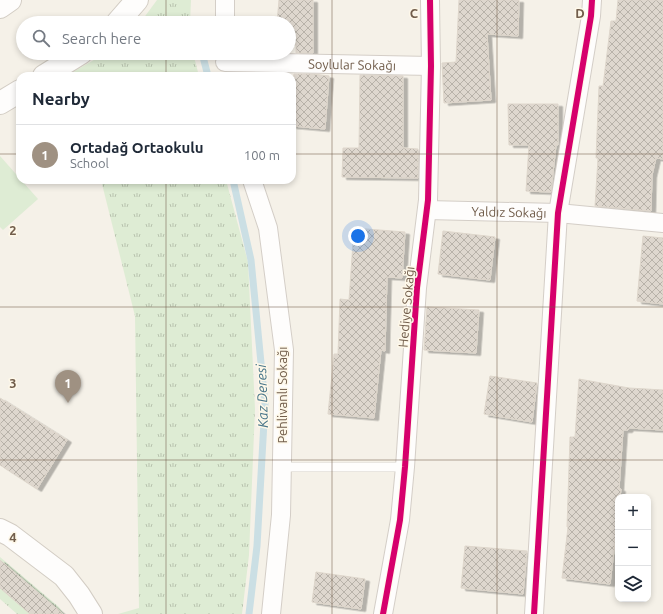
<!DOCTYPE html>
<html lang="en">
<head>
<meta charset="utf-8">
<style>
  body { margin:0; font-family:Ubuntu,sans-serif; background:#f6f6f7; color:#1f2937 }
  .controls { position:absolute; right:12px; bottom:12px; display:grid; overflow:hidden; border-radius:8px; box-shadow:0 2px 6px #0003 }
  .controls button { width:36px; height:36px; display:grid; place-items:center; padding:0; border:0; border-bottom:1px solid #e0e1e3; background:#fff; color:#1f2937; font:20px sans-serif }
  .you { position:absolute; left:358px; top:236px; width:14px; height:14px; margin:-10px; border:3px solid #fff; border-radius:50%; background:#1a73e8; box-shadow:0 0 0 6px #1a73e833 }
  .badge { display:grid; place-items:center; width:26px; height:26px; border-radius:50%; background:#9f9182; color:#fff; font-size:13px; font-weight:700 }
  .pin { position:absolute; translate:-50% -33px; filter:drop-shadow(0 1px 2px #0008) }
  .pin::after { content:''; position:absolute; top:21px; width:14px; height:12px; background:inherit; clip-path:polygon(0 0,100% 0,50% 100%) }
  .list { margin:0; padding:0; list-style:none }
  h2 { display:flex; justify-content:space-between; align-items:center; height:52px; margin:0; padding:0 16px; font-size:17px }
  h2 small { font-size:13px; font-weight:400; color:#747a83 }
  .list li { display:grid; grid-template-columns:26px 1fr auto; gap:12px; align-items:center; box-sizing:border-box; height:60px; padding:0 16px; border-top:1px solid #e0e1e3 }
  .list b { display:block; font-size:15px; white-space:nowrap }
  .list p { margin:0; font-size:13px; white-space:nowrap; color:#747a83 }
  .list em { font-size:13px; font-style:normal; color:#747a83 }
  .icon { flex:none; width:22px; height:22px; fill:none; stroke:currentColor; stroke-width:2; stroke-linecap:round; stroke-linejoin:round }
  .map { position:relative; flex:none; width:663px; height:614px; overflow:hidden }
  .search { position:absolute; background:#fff; box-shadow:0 2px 6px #0003; left:16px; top:16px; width:280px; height:44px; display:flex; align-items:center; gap:10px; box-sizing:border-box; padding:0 14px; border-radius:22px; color:#747a83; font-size:15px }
  .panel { position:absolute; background:#fff; box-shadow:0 2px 6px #0003; left:16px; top:72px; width:280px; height:112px; border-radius:12px }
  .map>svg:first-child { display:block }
  .grass { fill:url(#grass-tufts) }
  .pitch { fill:#deecd4 }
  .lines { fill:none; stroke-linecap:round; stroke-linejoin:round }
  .stream { stroke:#cbdfe4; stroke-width:7 }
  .building { fill:url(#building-cross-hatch); stroke:#ded6cb; filter:url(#shadow) }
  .service-casing { stroke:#d4cec7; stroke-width:10 }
  .minor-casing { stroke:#d4cec7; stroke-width:20 }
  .secondary-casing { stroke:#d3cdc4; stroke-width:24 }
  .service { stroke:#fefdfc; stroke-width:9 }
  .minor { stroke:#fefdfc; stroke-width:18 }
  .secondary { stroke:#fefdfc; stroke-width:22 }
  .cycleway-casing { stroke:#fef8e9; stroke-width:8 }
  .cycleway { stroke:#d6006c; stroke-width:6 }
  .grid { fill:none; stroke:#715d4b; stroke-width:1; stroke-opacity:0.55 }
  .labels { text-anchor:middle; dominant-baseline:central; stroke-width:3; stroke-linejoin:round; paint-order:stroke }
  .street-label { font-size:13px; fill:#715d4b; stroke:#fef8e9 }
  .water-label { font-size:14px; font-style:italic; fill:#49768a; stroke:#fef8e9 }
  .grid-label { font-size:13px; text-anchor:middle; font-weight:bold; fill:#715d4b; stroke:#fef8e9; stroke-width:3; stroke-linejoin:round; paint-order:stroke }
</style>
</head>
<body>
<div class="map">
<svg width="663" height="614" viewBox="0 0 663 614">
  <defs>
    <pattern id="grass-tufts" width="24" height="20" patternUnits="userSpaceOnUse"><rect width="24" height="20" fill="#deecd4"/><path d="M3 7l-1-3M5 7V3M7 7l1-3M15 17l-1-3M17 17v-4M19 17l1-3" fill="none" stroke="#b8c2ae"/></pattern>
    <pattern id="building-cross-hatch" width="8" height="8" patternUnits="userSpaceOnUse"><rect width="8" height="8" fill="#ded7ce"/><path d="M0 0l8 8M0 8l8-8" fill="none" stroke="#b8b2a9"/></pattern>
    <filter id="shadow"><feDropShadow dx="4.5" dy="2.5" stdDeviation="0" flood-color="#0004"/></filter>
  </defs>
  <rect width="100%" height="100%" fill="#f5f1e8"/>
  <g class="grass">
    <polygon points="157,0 191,0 190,23 140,23"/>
    <polygon points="106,53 193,53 199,76 66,76"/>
    <polygon points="101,180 226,180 248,262 255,409 249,555 242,614 118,614 139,608 135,316"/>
    <polygon points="0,557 59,607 64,614 17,614 0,599"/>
  </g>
  <polygon class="pitch" points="0,156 38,199 3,230 0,227"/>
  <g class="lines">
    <g class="stream">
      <polyline points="202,53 208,76"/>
      <polyline points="233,180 251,260 265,404 257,546 249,614"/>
    </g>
  </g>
  <g class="building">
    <polygon points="279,0 313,0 313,53 296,53 296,43 289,42 289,23 277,23"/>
    <polygon points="459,0 519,0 518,36 487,34 491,100 444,103 442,63 456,62"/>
    <polygon points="618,0 663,0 663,159 656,158 652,175 651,211 595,206 598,158 596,158 599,86 603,86 611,21 616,21"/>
    <polygon points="294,74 313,74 329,76 325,129 292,126 292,92"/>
    <polygon points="360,75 403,76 403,148 418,149 418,178 342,177 343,148 359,148"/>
    <polygon points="508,104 558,104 558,145 556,145 551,192 526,191 529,145 509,145"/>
    <polygon points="354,228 405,232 402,278 387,277 385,351 381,350 374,418 328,414 334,354 338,354 340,299 349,300"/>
    <polygon points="443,231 495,237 490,280 438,274"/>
    <polygon points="643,236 663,238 663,304 637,301"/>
    <polygon points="427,307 479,310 476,353 424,350"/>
    <polygon points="490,376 537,383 532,422 484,414"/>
    <polygon points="579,379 629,388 663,390 663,430 629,428 628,430 623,430 619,489 621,489 620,497 618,497 618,517 610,584 562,578 568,527 567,527 570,437 575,437"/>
    <polygon points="0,398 67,440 37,489 0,465"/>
    <polygon points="465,546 527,551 523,594 461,588"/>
    <polygon points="0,560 63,614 30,614 0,588"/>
    <polygon points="316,572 365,579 361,609 312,602"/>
  </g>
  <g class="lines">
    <defs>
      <polyline id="service" points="282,467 405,467"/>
      <g id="minor">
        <polyline points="225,23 225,0"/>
        <path id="s1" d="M225 62 431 66"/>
        <polyline points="252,180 268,228 284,350 281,515 271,614"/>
        <path id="s2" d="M427 210 558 213 663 223"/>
        <polyline points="383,614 400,520 405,467 417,288 428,200 431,66 430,0"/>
        <polyline points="534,614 558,213 591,16 592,0"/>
      </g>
      <g id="secondary">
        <polyline points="0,7 10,0"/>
        <polyline points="117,23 137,0"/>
        <polyline points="44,76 81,53"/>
        <polyline points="0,103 20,91"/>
        <polyline points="0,530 10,535 64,576 79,595 91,614"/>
      </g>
    </defs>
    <use href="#service" class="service-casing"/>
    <use href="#minor" class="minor-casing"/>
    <use href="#secondary" class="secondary-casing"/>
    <use href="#service" class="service"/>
    <use href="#minor" class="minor"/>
    <use href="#secondary" class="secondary"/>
    <defs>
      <g id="cycleway">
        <polyline points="383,614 400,520 405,467 417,288 428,200 431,66 430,0"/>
        <polyline points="534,614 558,213 591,16 592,0"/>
      </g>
    </defs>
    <use href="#cycleway" class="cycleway-casing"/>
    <use href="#cycleway" class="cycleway"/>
  </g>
  <path class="grid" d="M166 0V23M332 0V614M497 0V614M166 53V76M0 154H20M292 154H663M166 180V614M0 307H663M0 460H663"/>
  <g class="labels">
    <g class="street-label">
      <text stroke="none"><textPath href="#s1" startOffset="127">Soylular Sokağı</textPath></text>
      <text stroke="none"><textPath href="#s2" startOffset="82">Yaldız Sokağı</textPath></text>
      <text transform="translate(406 307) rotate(-85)">Hediye Sokağı</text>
      <text transform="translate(282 395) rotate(-90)">Pehlivanlı Sokağı</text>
    </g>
    <g class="water-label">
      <text transform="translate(262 396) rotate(-92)">Kaz Deresi</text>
    </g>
  </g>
  <g class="grid-label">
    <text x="414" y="18">C</text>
    <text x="580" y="18">D</text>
    <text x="13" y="235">2</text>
    <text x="13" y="388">3</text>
    <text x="13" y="542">4</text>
  </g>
</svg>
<div class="controls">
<button>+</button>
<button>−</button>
<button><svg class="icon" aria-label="layers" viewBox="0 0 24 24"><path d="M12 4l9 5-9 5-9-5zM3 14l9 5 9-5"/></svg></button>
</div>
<div class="you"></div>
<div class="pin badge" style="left:68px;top:403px">1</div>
<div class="search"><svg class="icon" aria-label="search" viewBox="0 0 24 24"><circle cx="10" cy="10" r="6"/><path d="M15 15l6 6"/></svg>Search here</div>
<section class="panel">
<h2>Nearby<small></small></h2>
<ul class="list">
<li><span class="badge">1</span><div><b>Ortadağ Ortaokulu</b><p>School</p></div><em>100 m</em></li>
</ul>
</section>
</div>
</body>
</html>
